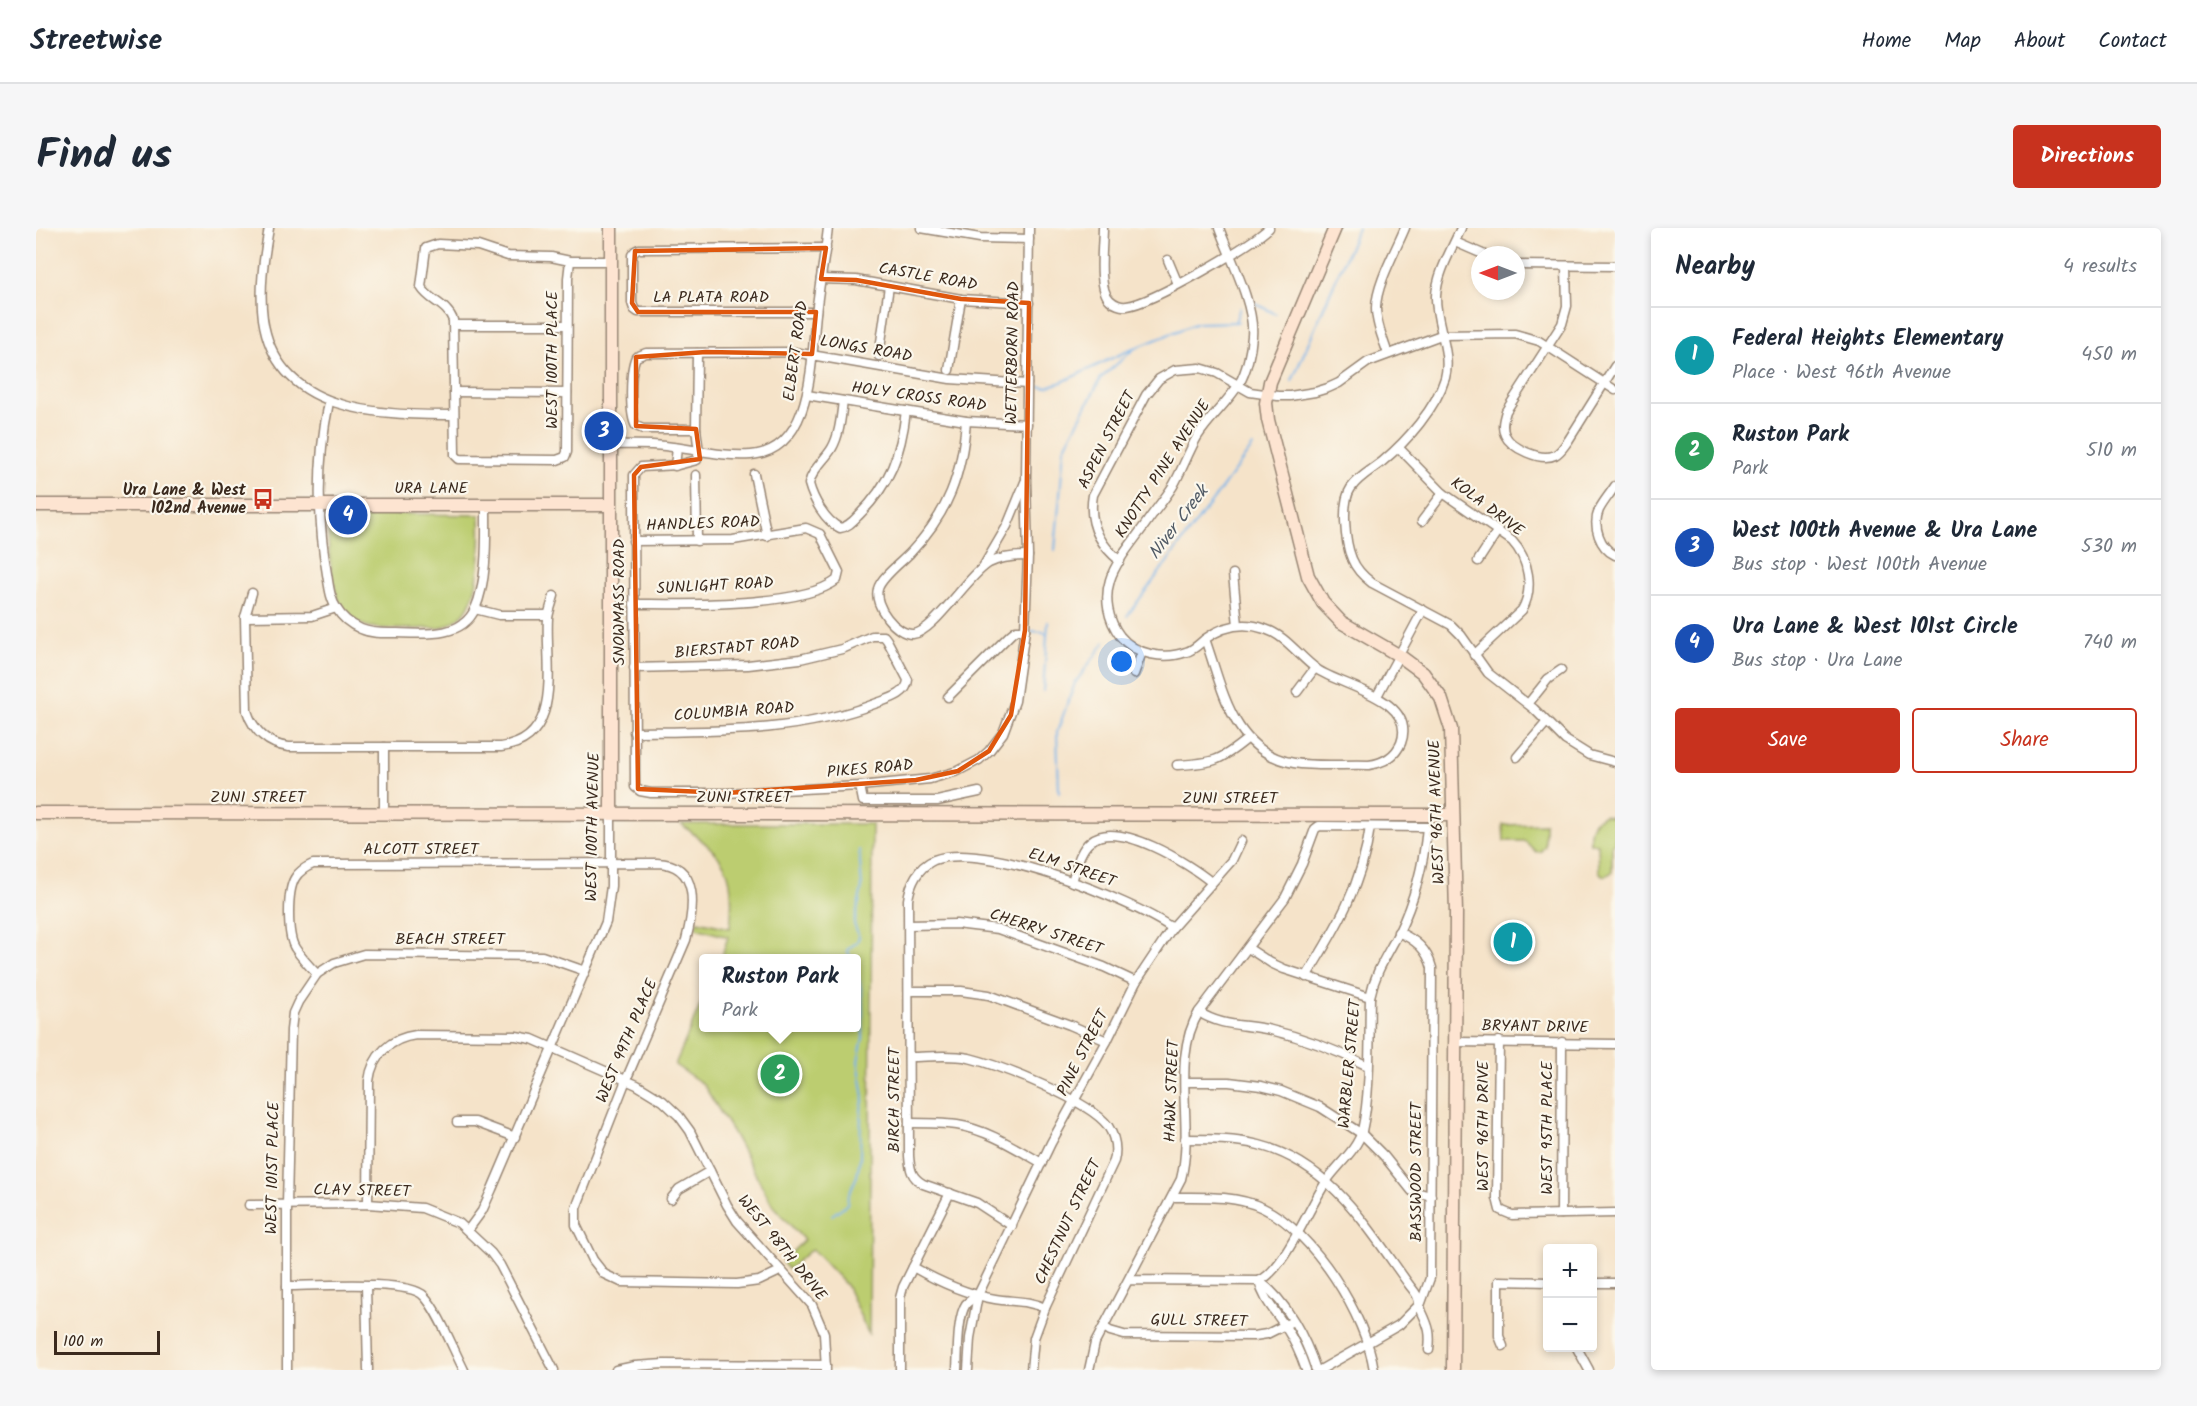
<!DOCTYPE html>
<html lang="en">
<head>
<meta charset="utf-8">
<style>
  body { margin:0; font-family:Kalam,sans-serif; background:#f6f6f7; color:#1f2937 }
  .controls { position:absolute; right:18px; bottom:18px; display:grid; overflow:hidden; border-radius:6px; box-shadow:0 3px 9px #0003 }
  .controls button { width:54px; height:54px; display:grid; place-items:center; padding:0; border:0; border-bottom:2px solid #e0e1e3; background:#fff; color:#1f2937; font:30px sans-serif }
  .compass { position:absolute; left:1435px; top:18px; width:54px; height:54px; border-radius:50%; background:#fff; box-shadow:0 3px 9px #0003; rotate:270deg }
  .scale { position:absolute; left:18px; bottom:15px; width:106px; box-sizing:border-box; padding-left:6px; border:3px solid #3b2a1e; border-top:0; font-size:16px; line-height:21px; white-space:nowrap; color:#3b2a1e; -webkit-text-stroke:4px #fbf7ec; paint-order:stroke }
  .you { position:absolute; left:1086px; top:434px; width:21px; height:21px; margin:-15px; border:4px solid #fff; border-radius:50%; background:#1a73e8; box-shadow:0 0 0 9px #1a73e833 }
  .badge { display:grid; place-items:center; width:39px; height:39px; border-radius:50%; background:#c8321e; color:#fff; font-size:20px; font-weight:700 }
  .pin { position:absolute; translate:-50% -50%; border:3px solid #fff; box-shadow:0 2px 6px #0006 }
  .popup { position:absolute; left:663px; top:726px; width:162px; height:78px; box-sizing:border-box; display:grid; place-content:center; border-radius:6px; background:#fff; filter:drop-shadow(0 2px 4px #0005); font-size:20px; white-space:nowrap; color:#747a83 }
  .popup b { font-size:22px; color:#1f2937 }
  .popup::after { content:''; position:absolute; left:50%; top:100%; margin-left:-12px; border:12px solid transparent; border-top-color:#fff }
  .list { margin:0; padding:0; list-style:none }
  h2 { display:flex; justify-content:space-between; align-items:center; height:78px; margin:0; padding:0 24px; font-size:26px }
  h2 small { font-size:20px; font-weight:400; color:#747a83 }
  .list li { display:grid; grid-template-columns:39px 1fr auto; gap:18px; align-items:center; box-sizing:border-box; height:96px; padding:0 24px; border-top:2px solid #e0e1e3 }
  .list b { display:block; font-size:22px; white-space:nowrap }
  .list p { margin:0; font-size:20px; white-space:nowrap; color:#747a83 }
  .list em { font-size:20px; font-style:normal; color:#747a83 }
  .actions { display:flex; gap:12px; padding:18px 24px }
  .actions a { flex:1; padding:14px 0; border:2px solid #c8321e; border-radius:6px; text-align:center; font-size:21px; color:#c8321e }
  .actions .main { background:#c8321e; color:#fff }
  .map { position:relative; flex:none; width:1579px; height:1142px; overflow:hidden; border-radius:6px }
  header { display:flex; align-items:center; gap:36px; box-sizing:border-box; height:84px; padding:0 30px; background:#fff; border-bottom:2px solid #e0e1e3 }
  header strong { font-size:28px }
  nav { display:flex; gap:33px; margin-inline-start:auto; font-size:21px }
  .intro { display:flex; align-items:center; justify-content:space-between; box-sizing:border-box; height:144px; padding:0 36px }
  h1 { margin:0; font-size:42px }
  .button { padding:15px 27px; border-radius:6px; background:#c8321e; color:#fff; font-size:21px; font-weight:700 }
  main { display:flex; gap:36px; padding:0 36px }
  aside { flex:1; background:#fff; border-radius:6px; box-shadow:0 3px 9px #0003 }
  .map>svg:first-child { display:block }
  .green { fill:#bccd70; stroke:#7c7c47; stroke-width:1.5 }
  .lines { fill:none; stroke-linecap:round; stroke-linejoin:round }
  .stream { stroke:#78b3e9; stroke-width:2 }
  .street-casing { stroke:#988674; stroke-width:11 }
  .secondary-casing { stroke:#988674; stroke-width:15 }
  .street { stroke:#fff; stroke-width:8 }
  .secondary { stroke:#fde4d1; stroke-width:12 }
  .marked { fill:none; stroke:#df570d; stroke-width:4.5; stroke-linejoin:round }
  .labels { text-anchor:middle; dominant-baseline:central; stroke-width:4.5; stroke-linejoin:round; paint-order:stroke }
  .street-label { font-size:16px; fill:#3b2a1e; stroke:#fbf7ec }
  .poi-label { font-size:16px; font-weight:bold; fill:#3b2a1e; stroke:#fbf7ec; text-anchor:end }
  .water-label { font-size:18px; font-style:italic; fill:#505a65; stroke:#fbf7ec }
</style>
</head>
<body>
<header>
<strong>Streetwise</strong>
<nav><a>Home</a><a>Map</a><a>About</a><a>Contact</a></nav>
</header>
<div class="intro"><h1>Find us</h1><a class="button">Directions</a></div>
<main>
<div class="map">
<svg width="1579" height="1142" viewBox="0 0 1579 1142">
  <rect width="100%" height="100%" fill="#fbf7ec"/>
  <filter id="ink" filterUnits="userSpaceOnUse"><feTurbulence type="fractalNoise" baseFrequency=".0167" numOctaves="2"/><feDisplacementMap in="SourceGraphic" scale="12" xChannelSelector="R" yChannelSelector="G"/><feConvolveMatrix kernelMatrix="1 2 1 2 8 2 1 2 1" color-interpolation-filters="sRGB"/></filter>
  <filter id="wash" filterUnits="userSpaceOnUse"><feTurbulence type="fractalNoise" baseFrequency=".008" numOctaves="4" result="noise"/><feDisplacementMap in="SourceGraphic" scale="24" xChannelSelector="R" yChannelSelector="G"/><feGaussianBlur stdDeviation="1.35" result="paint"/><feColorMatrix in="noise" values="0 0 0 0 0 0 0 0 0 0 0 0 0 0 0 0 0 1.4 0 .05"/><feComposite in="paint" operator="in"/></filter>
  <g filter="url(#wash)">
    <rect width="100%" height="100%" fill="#f5e3c9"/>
    <g class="green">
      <path d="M292 285 444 287C445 313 446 364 428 385 422 392 412 397 404 400 384 400 352 403 334 399 321 396 311 389 305 377 294 358 291 307 292 285Z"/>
      <path d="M1568 587 1579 590V614L1576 616V644L1570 648 1565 646 1563 643 1562 616 1554 615C1553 602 1555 593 1568 587Z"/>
      <path d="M645 596H836L833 1107 810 1057 776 1021 752 1041 746 1034 768 1012 737 978 696 903 667 856 639 837 667 771 668 800H820V730H685L692 709 660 700 661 693 694 700C696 682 698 656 689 639 680 621 660 608 645 596Z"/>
      <polygon points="1509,596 1509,618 1505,623 1500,624 1489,613 1468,613 1467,597"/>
    </g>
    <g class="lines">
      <g class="stream">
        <polyline points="1217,74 1240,86"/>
        <polyline points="1199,94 1204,80"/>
        <polyline points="1256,153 1322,0"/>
        <polyline points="998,158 1011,159 1026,154 1087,125 1161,95 1203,94"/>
        <polyline points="1019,322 1028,221 1065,150 1099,120"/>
        <polyline points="1091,388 1217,218"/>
        <polyline points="994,403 1008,404 1011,407"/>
        <polyline points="1007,463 1012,394"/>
        <polyline points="1023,564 1021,504 1039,455 1069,414"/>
        <polyline points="815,730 811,722 821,714 823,709 818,696 826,660 823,622"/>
        <polyline points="796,987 811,976 812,968 821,948 824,930 825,882 828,869 822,833 827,810 826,768 820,737"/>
      </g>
    </g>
  </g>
  <g filter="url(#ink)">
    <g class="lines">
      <defs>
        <g id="street">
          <path d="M233 0C228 29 223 61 227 91 241 186 343 187 418 187"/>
          <polyline points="885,0 944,10 993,11"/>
          <path d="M1067 0C1067 17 1061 61 1074 72 1078 76 1085 79 1091 78 1116 75 1214 18 1233 0"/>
          <path d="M1425 0C1416 21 1401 45 1400 68 1399 94 1416 125 1409 150 1400 180 1371 213 1347 233 1336 242 1323 248 1315 260 1305 274 1309 315 1316 331 1320 341 1328 349 1336 355L1415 397 1425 407 1452 445 1498 481 1529 512 1553 527 1579 534"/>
          <polyline points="1419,14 1449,27"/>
          <polyline points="1132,32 1142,56"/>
          <path d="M534 33 532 50 531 224 529 229 521 232 423 231 419 227 417 92C411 76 393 73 385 59L390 20 402 16 442 18 472 28 515 29 534 33H575"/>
          <polyline points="1480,37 1579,38"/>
          <path d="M1530 38 1531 78 1526 96 1470 183C1468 190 1465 199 1469 207 1475 220 1505 234 1519 227 1525 224 1528 218 1532 213L1579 138"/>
          <polyline points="785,51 820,52 925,71 993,75"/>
          <polyline points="780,84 602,84 598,81 596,75 596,27 599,23 603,21 790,20"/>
          <polyline points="418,97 531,97"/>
          <polyline points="661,125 660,201 663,224 661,232 642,237 605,239 598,247 599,559 604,563 615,565 690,565 824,558 894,551 922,543 943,532 953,523 967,505 979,473 989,402 992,328 990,251 993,0"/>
          <path d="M1352 126C1347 111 1340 95 1340 80 1340 57 1360 22 1369 0"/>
          <polyline points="843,128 853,58"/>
          <polyline points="913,142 925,71"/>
          <polyline points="418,164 531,165"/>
          <polyline points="771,167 930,193 991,196"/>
          <path d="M807 173C805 188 804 206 796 220 789 232 776 241 773 256 777 271 789 293 804 300 812 299 817 293 823 287 854 256 865 226 870 183"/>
          <path d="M293 174C281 231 281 289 291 346 293 358 294 371 301 381 306 390 316 397 325 401 336 406 349 405 361 405 388 406 426 410 439 381 452 352 450 308 450 277"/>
          <path d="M930 193C926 247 912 285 875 324 866 334 845 349 842 361 837 377 860 407 877 406 897 405 933 346 953 335 965 329 978 328 992 328"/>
          <path d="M660 201H607L600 198C593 187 594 141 600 129L610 125 758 124 914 151 991 156"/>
          <path d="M574 217C593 217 611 216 629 218 658 221 686 229 715 227 778 222 775 131 780 86 783 57 789 29 792 0"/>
          <path d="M1363 220 1407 265 1476 313C1493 331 1498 361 1486 382L1438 427"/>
          <polyline points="639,238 641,220"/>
          <polyline points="718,246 731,308"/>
          <polyline points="660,247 661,313"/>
          <path d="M1579 258C1574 266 1567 274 1563 282 1556 298 1564 320 1579 327"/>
          <polyline points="1386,293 1407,265"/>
          <path d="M597 313 697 312 770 300 784 306 803 344 801 352C765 380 645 376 598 376"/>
          <path d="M1084 333C1063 316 1052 295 1057 267L1110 167 1123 151 1139 142 1164 140 1181 145 1214 164 1242 168H1254L1279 164 1292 160 1303 155 1332 134 1405 107 1479 106 1503 113 1579 162"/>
          <polyline points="1442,333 1462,302"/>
          <polyline points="947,339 971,298 989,254"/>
          <polyline points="1197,346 1202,397"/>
          <path d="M216 365 209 389 211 483C217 502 232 517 253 519H465C529 511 509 435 512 390 513 383 516 375 518 368"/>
          <polyline points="439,381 463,387 512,387"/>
          <polyline points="209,389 276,388 300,380"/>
          <path d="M1169 411C1187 461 1196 524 1258 535 1282 539 1309 536 1333 537 1347 535 1359 529 1365 515 1381 471 1308 459 1282 442 1263 429 1251 408 1229 401 1207 393 1187 398 1169 411 1163 416 1158 422 1150 424 1129 432 1099 427 1084 408 1072 392 1068 371 1074 352 1080 332 1101 309 1113 291 1121 280 1130 269 1137 258 1146 242 1152 225 1161 209 1173 190 1191 175 1203 156 1211 143 1215 122 1216 108 1219 77 1194 30 1183 0"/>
          <path d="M598 440 712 437 764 431 806 421 836 408H848L851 412 872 452C871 467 852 471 841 475 764 505 679 503 598 504"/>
          <polyline points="1098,446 1106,424"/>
          <polyline points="1261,464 1279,440"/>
          <polyline points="1341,468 1387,382"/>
          <polyline points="912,469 975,406 980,402 989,402"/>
          <polyline points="1492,476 1512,451 1525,442"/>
          <polyline points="348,519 348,585"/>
          <polyline points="1481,529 1510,495"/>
          <path d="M1141 537C1177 535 1183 534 1211 511"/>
          <polyline points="824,558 827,573 901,573 943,564"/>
          <path d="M1036 654C1040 641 1043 622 1055 613 1082 591 1153 636 1175 654"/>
          <polyline points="873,697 920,696 962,701 1068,739 1100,754"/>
          <polyline points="1212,720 1235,735 1248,741 1334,769"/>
          <path d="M281 746C273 738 265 729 259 720 251 707 251 663 259 650 263 643 270 639 277 636L621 635C665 636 658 682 650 712L590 852 540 980V997L557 1032 568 1046 585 1054 701 1056 723 1053 744 1043"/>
          <path d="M1270 749C1300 701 1327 655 1334 599"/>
          <polyline points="873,763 925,763 953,767 1034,797 1071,813"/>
          <path d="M1163 784C1185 799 1210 796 1235 802 1269 810 1300 822 1332 838"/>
          <polyline points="1463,813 1461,970 1464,982 1476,987 1579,985"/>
          <polyline points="1419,814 1579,816"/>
          <path d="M873 829C892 829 914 826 933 830 965 838 1053 872 1072 898 1079 909 1081 921 1078 933L1009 1080 998 1110 995 1142"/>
          <polyline points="1149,854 1193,854 1225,858 1245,863 1284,879 1326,906 1348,928 1376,963 1395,968"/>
          <polyline points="421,894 439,894 479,909"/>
          <path d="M874 895C889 895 905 895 921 897 952 902 979 920 1006 935"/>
          <path d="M1149 911C1174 911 1199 911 1223 917 1296 936 1333 1002 1374 1058 1385 1071 1381 1071 1386 1084 1393 1099 1395 1105 1393 1122"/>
          <path d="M1137 969C1167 969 1199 967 1227 980 1278 1004 1330 1088 1338 1142"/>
          <polyline points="635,971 643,961 674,943"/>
          <path d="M332 976 333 853C336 827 355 810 380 807L480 808 496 811 601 857 627 873 643 888 654 903 691 977 701 993 776 1077 788 1105 790 1142"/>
          <polyline points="213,977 332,976 386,980 423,995 455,1025 464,1037 518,1142"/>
          <polyline points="1525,986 1526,814"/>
          <path d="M976 998 941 975 887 956C875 949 874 941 873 928L872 672C874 656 882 639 898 632 949 613 1093 671 1136 700"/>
          <polyline points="432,1002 446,983 456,961 570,694 575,658 575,585"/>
          <path d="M877 1039C903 1054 929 1066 959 1071 977 1074 992 1072 1009 1080"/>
          <path d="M1223 1053C1250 1072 1270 1111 1280 1142"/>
          <path d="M1223 1053C1227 1071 1239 1083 1249 1098 1258 1112 1265 1127 1270 1142"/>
          <polyline points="1556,1055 1579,1055"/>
          <path d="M251 1058C277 1058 373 1051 388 1068 402 1082 418 1123 428 1142"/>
          <polyline points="330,1058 332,1142"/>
          <polyline points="1068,1099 1074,1103 1088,1107 1218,1108 1231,1106 1257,1093"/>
          <polyline points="1467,1118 1463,1108 1463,1053 1512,1054"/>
          <polyline points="1541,1120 1553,1142"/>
          <polyline points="251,1142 251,977 255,802 257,785 262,774 281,746 298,735 328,726 506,728 549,743"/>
          <polyline points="580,1142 599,1138 628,1136 790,1137"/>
          <polyline points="864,1142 864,1070 867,1059 914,965"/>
          <path d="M921 1142C922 1126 921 1089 930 1076 933 1073 938 1070 942 1067"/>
          <polyline points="932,1142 934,1110 942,1067 1015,915 1071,813 1100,754 1136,700 1196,632 1205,613"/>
          <path d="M1053 1142 1059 1115 1145 951C1159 898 1134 831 1163 784L1249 670 1266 636 1279 601 1283 598 1391 599C1388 635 1378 673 1362 706 1350 729 1339 744 1334 769 1333 810 1335 864 1326 903 1322 920 1302 937 1292 951 1274 976 1249 1042 1223 1053L1093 1052"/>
          <path d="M1284 1142 1363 1097 1385 1075 1394 1050 1396 740C1391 721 1380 712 1362 704"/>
        </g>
        <g id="secondary">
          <polyline points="1299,0 1234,154 1230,175 1232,192 1272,348 1287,375 1305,394 1364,428 1387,445 1405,470 1415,501 1420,685 1417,1142"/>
          <polyline points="0,277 574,277"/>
          <polyline points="0,585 1416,587"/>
          <polyline points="575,585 575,0"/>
        </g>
      </defs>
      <use href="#street" class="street-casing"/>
      <use href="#secondary" class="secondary-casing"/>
      <use href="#street" class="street"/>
      <use href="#secondary" class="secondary"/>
    </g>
  </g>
  <path class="marked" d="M790 20 785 51 820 52 925 71 993 75 989 402 975 487 953 523 922 543 880 552 690 565 602 561 598 247 605 239 664 231 660 201 600 198V129L670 124 776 126 780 84H602L596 75 599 23Z"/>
  <defs>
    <symbol id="bus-bare" viewBox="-9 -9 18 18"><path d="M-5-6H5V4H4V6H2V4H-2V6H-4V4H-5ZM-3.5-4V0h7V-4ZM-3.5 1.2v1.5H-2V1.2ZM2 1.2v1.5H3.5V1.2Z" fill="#c8321e" stroke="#fbf7ec" stroke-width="2.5" paint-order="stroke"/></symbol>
  </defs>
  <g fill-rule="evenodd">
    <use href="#bus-bare" x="212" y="256" width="30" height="30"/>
  </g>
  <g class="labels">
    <g class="street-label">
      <text transform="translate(892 49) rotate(10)">CASTLE ROAD</text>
      <text x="675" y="69">LA PLATA ROAD</text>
      <text transform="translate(830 121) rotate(10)">LONGS ROAD</text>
      <text transform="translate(760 123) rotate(-82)">ELBERT ROAD</text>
      <text transform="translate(977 125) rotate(-89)">WETTERBORN ROAD</text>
      <text transform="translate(516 132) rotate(-90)">WEST 100TH PLACE</text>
      <text transform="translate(883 169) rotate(8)">HOLY CROSS ROAD</text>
      <text transform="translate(1071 212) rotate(-63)">ASPEN STREET</text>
      <text transform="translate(1127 241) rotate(-57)">KNOTTY PINE AVENUE</text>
      <text x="395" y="260">URA LANE</text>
      <text transform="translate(1451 279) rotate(37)">KOLA DRIVE</text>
      <text transform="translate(667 296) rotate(-2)">HANDLES ROAD</text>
      <text transform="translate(679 358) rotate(-3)">SUNLIGHT ROAD</text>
      <text transform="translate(583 374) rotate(-90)">SNOWMASS ROAD</text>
      <text transform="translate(701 420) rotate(-5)">BIERSTADT ROAD</text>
      <text transform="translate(698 484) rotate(-4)">COLUMBIA ROAD</text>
      <text transform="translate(834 541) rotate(-5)">PIKES ROAD</text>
      <text x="222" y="569">ZUNI STREET</text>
      <text x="708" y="569">ZUNI STREET</text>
      <text x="1194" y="570">ZUNI STREET</text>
      <text transform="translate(1401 584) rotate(-92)">WEST 96TH AVENUE</text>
      <text transform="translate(557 599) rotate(-89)">WEST 100TH AVENUE</text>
      <text x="385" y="621">ALCOTT STREET</text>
      <text transform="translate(1036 640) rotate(19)">ELM STREET</text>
      <text transform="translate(1010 704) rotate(18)">CHERRY STREET</text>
      <text x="414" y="711">BEACH STREET</text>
      <text transform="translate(1499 799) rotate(1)">BRYANT DRIVE</text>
      <text transform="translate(591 813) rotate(-67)">WEST 99TH PLACE</text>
      <text transform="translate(1047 825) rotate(-63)">PINE STREET</text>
      <text transform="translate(1314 836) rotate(-85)">WARBLER STREET</text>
      <text transform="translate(1136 863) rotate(-88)">HAWK STREET</text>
      <text transform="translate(858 872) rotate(-90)">BIRCH STREET</text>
      <text transform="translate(1447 898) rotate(-90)">WEST 96TH DRIVE</text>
      <text transform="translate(1511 900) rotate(-90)">WEST 95TH PLACE</text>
      <text transform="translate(237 940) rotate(-89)">WEST 101ST PLACE</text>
      <text transform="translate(1380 944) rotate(-90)">BASSWOOD STREET</text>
      <text transform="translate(326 963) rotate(1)">CLAY STREET</text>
      <text transform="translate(1032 994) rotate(-65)">CHESTNUT STREET</text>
      <text transform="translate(746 1020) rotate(51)">WEST 98TH DRIVE</text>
      <text transform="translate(1163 1093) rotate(1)">GULL STREET</text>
    </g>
    <g class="poi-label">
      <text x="210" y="262">Ura Lane &amp; West<tspan x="210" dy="18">102nd Avenue</tspan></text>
    </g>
    <g class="water-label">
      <text transform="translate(1143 295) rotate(-53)">Niver Creek</text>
    </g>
  </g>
</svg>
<div class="controls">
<button>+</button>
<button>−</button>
</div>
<svg class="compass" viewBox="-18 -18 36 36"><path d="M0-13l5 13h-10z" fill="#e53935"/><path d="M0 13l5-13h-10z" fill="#747a83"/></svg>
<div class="scale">100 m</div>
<div class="you"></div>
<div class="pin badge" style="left:1477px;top:714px;background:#0f9aa8">1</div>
<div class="pin badge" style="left:744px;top:846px;background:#2e9e5b">2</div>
<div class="popup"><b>Ruston Park</b>Park</div>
<div class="pin badge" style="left:568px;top:203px;background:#1a4fb4">3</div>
<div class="pin badge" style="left:312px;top:287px;background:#1a4fb4">4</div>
</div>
<aside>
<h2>Nearby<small>4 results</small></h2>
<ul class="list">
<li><span class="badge" style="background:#0f9aa8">1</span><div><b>Federal Heights Elementary</b><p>Place · West 96th Avenue</p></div><em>450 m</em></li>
<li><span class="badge" style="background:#2e9e5b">2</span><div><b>Ruston Park</b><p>Park</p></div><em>510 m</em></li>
<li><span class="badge" style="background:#1a4fb4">3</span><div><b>West 100th Avenue &amp; Ura Lane</b><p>Bus stop · West 100th Avenue</p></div><em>530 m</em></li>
<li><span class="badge" style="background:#1a4fb4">4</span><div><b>Ura Lane &amp; West 101st Circle</b><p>Bus stop · Ura Lane</p></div><em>740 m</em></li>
</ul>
<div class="actions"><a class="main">Save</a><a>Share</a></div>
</aside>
</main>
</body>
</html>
